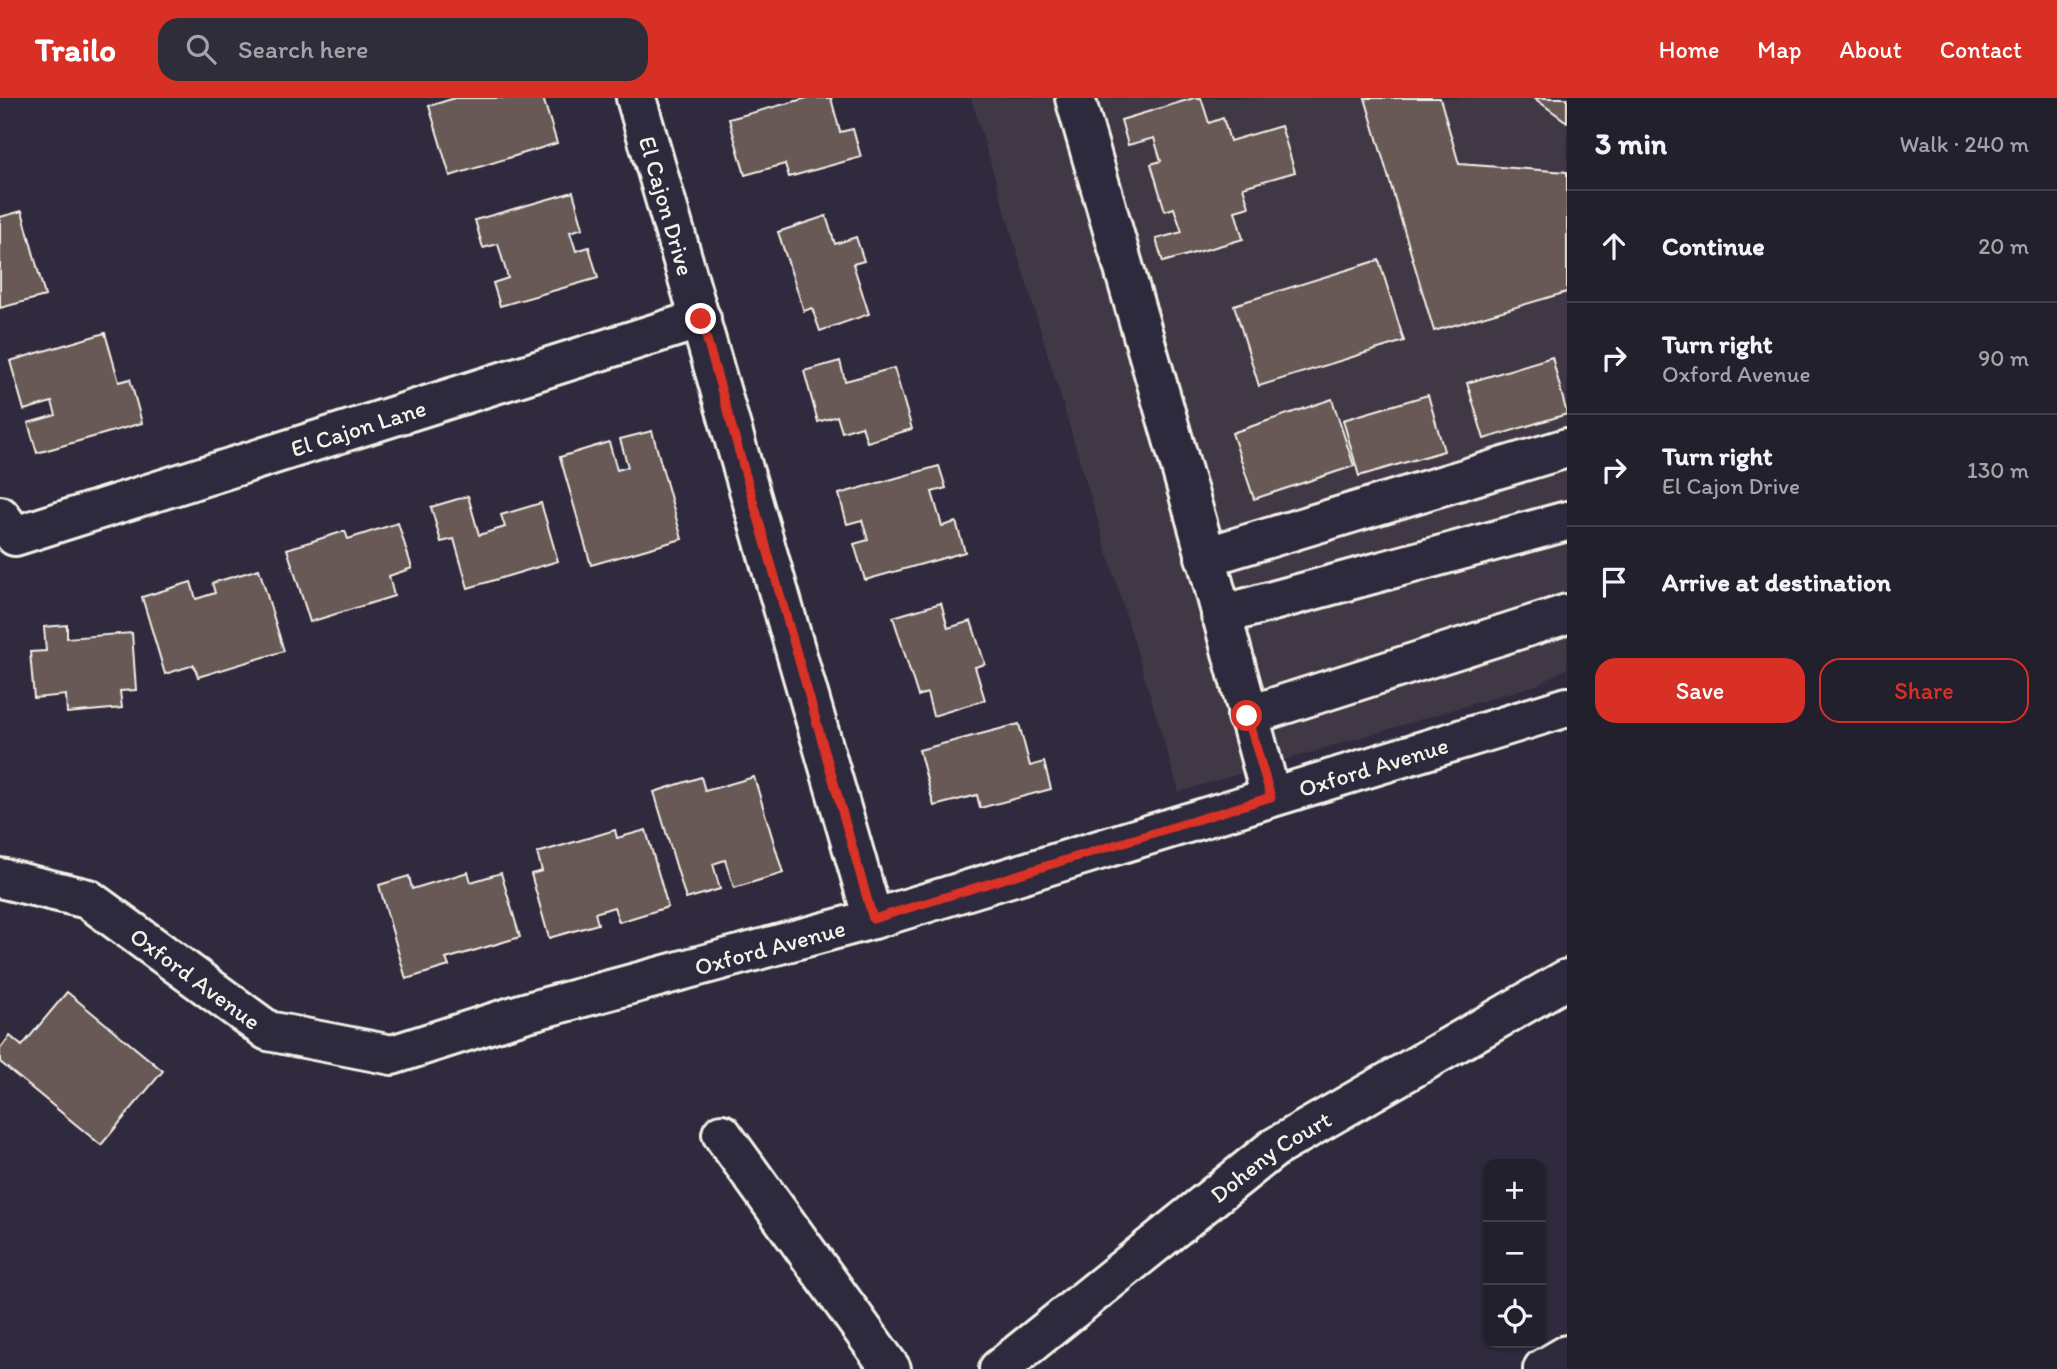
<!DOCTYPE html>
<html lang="en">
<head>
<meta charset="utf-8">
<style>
  body { margin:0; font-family:Itim,sans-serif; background:#2f2d3a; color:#f1f3f6 }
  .controls { position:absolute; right:21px; bottom:21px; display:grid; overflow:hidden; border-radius:14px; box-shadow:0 2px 5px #0004 }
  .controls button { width:63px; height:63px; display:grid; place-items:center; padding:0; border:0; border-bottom:2px solid #403e4a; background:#23202e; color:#f1f3f6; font:35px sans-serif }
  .stop { position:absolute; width:21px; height:21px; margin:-16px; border:5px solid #d93025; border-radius:50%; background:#fff }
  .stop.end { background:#d93025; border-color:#fff; box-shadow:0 2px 7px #0008 }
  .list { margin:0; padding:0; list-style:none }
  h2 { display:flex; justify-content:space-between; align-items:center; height:91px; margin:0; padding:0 28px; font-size:30px }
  h2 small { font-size:23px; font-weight:400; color:#a3a3aa }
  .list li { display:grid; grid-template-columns:46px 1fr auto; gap:21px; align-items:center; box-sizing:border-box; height:112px; padding:0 28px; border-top:2px solid #403e4a }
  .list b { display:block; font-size:26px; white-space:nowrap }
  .list p { margin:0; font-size:23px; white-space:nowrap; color:#a3a3aa }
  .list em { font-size:23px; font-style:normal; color:#a3a3aa }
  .actions { display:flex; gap:14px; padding:21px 28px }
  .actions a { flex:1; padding:16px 0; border:2px solid #d93025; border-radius:21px; text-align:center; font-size:24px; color:#d93025 }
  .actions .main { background:#d93025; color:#fff }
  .icon { flex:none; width:38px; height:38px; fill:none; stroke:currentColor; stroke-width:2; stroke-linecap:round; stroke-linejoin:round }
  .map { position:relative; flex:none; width:1567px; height:1271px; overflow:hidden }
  header { display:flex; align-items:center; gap:42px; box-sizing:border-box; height:98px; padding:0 35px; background:#d93025; color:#fff }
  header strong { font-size:33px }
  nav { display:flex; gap:38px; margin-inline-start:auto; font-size:24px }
  .search { width:490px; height:63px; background:#2f2d3a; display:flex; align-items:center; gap:18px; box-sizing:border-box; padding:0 24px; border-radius:21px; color:#a3a3aa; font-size:26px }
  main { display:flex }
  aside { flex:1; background:#23202e }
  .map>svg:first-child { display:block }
  .built { fill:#403844 }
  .building { fill:#685956; stroke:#f4f1e8; stroke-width:2 }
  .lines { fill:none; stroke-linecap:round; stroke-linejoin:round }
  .minor-casing { stroke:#f4f1e8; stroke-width:44 }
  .minor { stroke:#2f2a3d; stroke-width:38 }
  .route { stroke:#d93025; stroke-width:9 }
  .labels { text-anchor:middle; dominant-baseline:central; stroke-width:6; stroke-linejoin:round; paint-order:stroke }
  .street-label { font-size:24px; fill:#f4f1e8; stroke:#2f2a3d }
</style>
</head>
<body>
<header>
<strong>Trailo</strong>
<div class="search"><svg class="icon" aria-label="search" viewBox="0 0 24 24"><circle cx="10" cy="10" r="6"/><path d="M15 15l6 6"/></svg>Search here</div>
<nav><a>Home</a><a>Map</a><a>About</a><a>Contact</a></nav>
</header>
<main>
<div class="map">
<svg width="1567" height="1271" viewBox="0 0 1567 1271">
  <rect width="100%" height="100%" fill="#2f2a3d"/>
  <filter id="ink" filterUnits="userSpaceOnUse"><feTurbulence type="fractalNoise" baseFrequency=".0143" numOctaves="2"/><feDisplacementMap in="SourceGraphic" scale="14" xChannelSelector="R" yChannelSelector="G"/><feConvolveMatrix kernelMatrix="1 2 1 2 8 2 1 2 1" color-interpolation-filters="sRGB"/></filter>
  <g filter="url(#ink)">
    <polygon class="built" points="971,0 1567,0 1567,570 1539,586 1179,694"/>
    <g class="building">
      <polygon points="455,0 543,0 557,45 450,78 429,8"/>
      <polygon points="807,0 831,0 840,34 853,31 861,59 789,79 785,66 745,77 729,21"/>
      <polygon points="1194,0 1201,0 1209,25 1223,20 1230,43 1281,28 1295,74 1243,89 1249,109 1235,113 1243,141 1163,164 1156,141 1182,134 1174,110 1165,113 1151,66 1161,63 1154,40 1128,47 1121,22"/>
      <polygon points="1365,0 1440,0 1459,66 1567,74 1567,194 1434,233"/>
      <polygon points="1534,0 1567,0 1567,24"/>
      <polygon points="573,94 583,130 570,134 576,153 589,149 598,180 500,208 493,185 508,180 498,146 483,150 475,122"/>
      <polygon points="22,113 45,198 0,210 0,119"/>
      <polygon points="826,118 835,146 856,139 864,163 853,166 869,216 820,233 812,210 804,213 778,134"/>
      <polygon points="1379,162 1404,243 1259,288 1234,207"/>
      <polygon points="105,235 119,284 130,281 142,325 37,355 28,325 56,317 52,304 24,312 10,263"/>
      <polygon points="1552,259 1567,316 1484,341 1467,285"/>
      <polygon points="840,263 845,283 894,270 912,331 867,344 862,328 842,334 837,318 818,324 804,273"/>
      <polygon points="1428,297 1444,353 1359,378 1343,322"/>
      <polygon points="1332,301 1354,368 1254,401 1232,335"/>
      <polygon points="652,333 682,441 591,467 560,359 609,344 617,372 628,369 620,341"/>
      <polygon points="939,368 946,390 932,394 942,428 956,424 965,454 865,482 854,446 868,442 862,422 847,426 839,396"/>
      <polygon points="468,398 479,437 505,429 501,417 541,405 558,463 468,490 454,441 441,444 431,409"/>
      <polygon points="398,425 412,470 389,478 394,498 310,524 287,451 345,433 348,441"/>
      <polygon points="259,471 284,553 198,579 194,567 165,576 142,499 191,484 196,501 215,495 212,485"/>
      <polygon points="941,505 948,530 971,523 985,566 975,569 985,602 933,618 927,595 918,598 893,519"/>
      <polygon points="67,527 67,540 132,535 136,592 120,593 122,610 67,615 66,597 34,600 30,554 46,553 44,529"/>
      <polygon points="1019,626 1030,668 1044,664 1051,691 980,710 977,697 934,708 919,652"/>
      <polygon points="701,679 705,693 754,679 783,775 734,790 725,762 713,766 720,791 686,801 654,694"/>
      <polygon points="615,732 617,740 646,732 668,809 619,824 614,809 595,815 598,826 549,840 531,776 542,773 537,755"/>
      <polygon points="468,774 471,784 501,775 520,839 446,861 449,868 406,881 379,787 409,778 412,791"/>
      <polygon points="67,894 163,973 101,1047 0,964 0,951 10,938 22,948"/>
    </g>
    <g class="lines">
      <defs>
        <g id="minor">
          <path id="s1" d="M636 0 873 821"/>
          <polyline points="1075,0 1197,425 1271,699"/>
          <path id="s2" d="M0 418 15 438 701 221"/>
          <polyline points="1205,459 1567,350"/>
          <polyline points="1221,517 1567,423"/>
          <polyline points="1247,618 1567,516"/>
          <path id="s3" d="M0 780 88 801 268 933 392 957 524 915 873 821 1567 609"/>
          <polyline points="722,1036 891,1271"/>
          <path id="s4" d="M999 1271 1274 1050 1567 881"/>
          <polyline points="1543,1271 1567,1257"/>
        </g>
      </defs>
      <use href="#minor" class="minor-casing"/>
      <use href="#minor" class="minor"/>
    </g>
  </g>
  <g class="lines" filter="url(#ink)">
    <polyline class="route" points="701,221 873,821 1271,699 1247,618"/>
  </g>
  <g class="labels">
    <g class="street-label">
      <text stroke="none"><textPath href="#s1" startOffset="112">El Cajon Drive</textPath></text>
      <text stroke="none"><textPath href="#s2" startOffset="385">El Cajon Lane</textPath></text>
      <text stroke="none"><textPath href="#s3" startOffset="1463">Oxford Avenue</textPath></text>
      <text stroke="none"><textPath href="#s3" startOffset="833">Oxford Avenue</textPath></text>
      <text stroke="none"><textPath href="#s3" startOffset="224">Oxford Avenue</textPath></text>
      <text stroke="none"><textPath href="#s4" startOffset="345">Doheny Court</textPath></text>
    </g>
  </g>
</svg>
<div class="controls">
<button>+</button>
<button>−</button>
<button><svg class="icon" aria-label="locate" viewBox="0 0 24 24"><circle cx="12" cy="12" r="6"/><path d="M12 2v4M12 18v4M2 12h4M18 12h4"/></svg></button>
</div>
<div class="stop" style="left:1247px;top:618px"></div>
<div class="stop end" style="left:701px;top:221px"></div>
</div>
<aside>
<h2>3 min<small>Walk · 240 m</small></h2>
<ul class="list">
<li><svg class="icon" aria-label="ahead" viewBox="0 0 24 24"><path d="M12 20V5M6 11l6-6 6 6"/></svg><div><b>Continue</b></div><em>20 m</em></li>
<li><svg class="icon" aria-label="right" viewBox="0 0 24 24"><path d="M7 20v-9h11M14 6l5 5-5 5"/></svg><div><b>Turn right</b><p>Oxford Avenue</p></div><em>90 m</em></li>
<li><svg class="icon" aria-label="right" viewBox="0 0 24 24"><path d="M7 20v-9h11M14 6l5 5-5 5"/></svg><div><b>Turn right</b><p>El Cajon Drive</p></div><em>130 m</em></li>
<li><svg class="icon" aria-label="arrive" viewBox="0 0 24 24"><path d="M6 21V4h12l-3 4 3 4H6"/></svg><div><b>Arrive at destination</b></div></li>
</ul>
<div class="actions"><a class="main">Save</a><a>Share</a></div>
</aside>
</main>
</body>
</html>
